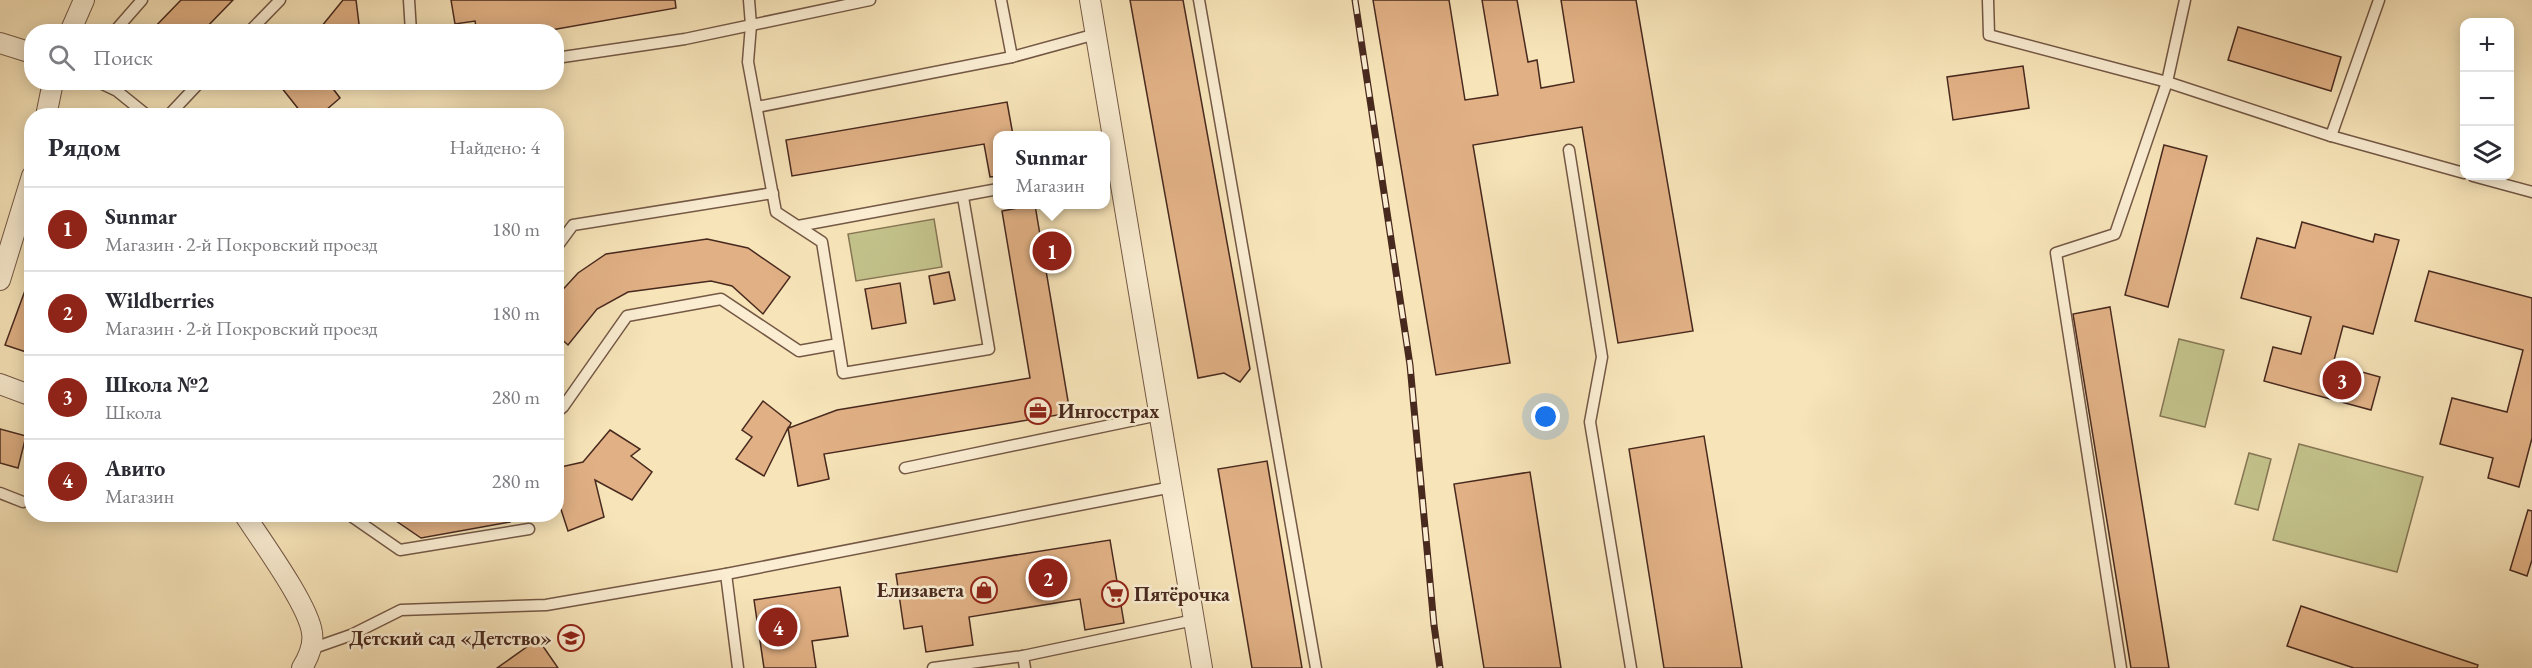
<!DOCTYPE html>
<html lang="ru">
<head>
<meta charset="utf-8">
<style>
  body { margin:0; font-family:"EB Garamond",serif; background:#f2f2f3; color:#2b2b33 }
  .controls { position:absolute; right:18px; top:18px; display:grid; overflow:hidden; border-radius:12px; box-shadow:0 3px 15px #0003 }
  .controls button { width:54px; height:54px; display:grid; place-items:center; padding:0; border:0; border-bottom:2px solid #e1e1e2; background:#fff; color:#2b2b33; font:30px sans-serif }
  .you { position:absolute; left:1546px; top:417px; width:21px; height:21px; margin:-15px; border:4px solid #fff; border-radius:50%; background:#1a73e8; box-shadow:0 0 0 9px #1a73e833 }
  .badge { display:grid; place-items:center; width:39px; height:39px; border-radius:50%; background:#8f2418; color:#fff; font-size:20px; font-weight:700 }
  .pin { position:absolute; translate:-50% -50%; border:3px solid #fff; box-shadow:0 2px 6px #0006 }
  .popup { position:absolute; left:993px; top:131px; width:117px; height:78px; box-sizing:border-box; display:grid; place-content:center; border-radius:12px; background:#fff; filter:drop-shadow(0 2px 4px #0005); font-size:20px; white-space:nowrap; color:#7c7c81 }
  .popup b { font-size:22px; color:#2b2b33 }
  .popup::after { content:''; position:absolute; left:50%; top:100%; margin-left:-12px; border:12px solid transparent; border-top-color:#fff }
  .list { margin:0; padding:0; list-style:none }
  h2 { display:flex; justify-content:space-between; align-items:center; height:78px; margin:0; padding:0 24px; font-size:26px }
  h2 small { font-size:20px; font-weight:400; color:#7c7c81 }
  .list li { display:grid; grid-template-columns:39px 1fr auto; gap:18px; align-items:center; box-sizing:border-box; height:84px; padding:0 24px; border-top:2px solid #e1e1e2 }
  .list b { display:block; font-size:22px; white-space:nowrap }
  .list p { margin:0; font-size:20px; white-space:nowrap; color:#7c7c81 }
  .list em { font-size:20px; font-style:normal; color:#7c7c81 }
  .icon { flex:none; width:33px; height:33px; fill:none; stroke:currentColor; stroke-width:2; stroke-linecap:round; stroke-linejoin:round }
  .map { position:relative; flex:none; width:2532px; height:668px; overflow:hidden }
  .search { position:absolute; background:#fff; box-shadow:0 3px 15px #0003; left:24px; top:24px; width:540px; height:66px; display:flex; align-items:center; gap:15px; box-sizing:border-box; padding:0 21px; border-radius:24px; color:#7c7c81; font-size:22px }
  .panel { position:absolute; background:#fff; box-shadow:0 3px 15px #0003; left:24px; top:108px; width:540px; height:414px; border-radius:24px }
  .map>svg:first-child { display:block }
  .green { fill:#c3c28b; stroke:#867654; stroke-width:1.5 }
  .building { fill:#e1b185; stroke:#48291e; stroke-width:1.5 }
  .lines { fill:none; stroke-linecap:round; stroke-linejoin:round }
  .lane-casing { stroke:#745845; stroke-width:13 }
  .street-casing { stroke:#745845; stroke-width:22 }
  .lane { stroke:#faedd2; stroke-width:10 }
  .street { stroke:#faedd2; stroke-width:20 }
  .rail-casing { stroke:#48291e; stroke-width:7 }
  .rail { stroke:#faedd2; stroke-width:4.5; stroke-dasharray:14; stroke-linecap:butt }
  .labels { text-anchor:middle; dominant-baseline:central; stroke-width:5; stroke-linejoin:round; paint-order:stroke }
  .poi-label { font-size:20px; font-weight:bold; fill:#48291e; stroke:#faedd2; text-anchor:start }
</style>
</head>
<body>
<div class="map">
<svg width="2532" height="668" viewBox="0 0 2532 668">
  <rect width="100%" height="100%" fill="#f7e4b9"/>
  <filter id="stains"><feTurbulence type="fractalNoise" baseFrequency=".00333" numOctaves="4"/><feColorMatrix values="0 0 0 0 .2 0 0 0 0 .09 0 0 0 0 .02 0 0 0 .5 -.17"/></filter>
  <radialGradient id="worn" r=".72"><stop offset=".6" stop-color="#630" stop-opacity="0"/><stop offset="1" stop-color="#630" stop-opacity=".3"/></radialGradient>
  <g class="green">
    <polygon points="934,219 942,267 856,281 848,234"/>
    <polygon points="2179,339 2224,350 2205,427 2160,416"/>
    <polygon points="2299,444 2423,477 2397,572 2273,540"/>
    <polygon points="2249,453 2271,459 2258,510 2235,504"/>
  </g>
  <g class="building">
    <polygon points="181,0 233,0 202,32 150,32"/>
    <polygon points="343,0 356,0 360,32 317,32"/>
    <polygon points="451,0 675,0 676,8 540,32 477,32 475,21 455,24"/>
    <polygon points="1130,0 1183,0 1250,369 1240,382 1224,373 1198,378"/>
    <polygon points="1373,0 1449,0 1465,100 1498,95 1482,0 1517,0 1528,62 1537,60 1541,88 1574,82 1561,0 1636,0 1693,331 1618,343 1582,127 1473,145 1510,363 1436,375"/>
    <polygon points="2238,27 2341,57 2331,91 2228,60"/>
    <polygon points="2023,66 2029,108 1953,120 1947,77"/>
    <polygon points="277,82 328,82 340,98 319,116 304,116"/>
    <polygon points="1007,102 1013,135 998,135 998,176 990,177 984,144 792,176 786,140"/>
    <polygon points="2164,145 2207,156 2168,307 2125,295"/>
    <polygon points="1035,205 1070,413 824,454 829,479 798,486 788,428 764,476 736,459 752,437 742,430 763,401 791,423 789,428 837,410 1030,378 1002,211"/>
    <polygon points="2302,222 2373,242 2375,234 2399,240 2373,334 2343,326 2333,364 2380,377 2371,410 2264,381 2273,347 2301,354 2311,317 2241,298 2257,238 2295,248"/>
    <polygon points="707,239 748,248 790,277 763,314 732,286 711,281 628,292 597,309 568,345 556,334 556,297 578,273 606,254"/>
    <polygon points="2429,271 2532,298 2532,438 2519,487 2488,478 2493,458 2440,444 2452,398 2507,412 2523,350 2415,321"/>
    <polygon points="949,272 955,300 934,304 929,276"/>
    <polygon points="30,277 32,277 32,354 5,345"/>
    <polygon points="900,283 906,323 872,329 865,289"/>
    <polygon points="2110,307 2169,668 2131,668 2073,314"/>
    <polygon points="0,429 26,436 18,468 0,463"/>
    <polygon points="610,430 640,449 631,456 652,472 632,500 595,480 604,517 568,531 556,494 556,468 583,462"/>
    <polygon points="1704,436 1742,668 1664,668 1629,449"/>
    <polygon points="1267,461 1302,668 1252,668 1218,469"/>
    <polygon points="1530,472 1561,668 1484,668 1454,484"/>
    <polygon points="2528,510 2532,511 2532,560 2527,576 2510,570"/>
    <polygon points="386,514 510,514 510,522 421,538"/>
    <polygon points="1110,540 1124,623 1085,630 1080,599 969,617 973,645 926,652 922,626 904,629 896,574"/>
    <polygon points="840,587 848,636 812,641 816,668 764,668 754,600"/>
    <polygon points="2301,606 2478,665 2477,668 2354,668 2287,646"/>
    <polygon points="538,639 558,668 497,668"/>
  </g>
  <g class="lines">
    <defs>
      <g id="lane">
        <polyline points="409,0 411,32"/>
        <polyline points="749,0 751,25 748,62 776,212 822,242 843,373 989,349 963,197"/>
        <polyline points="1001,0 1012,57 1096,34"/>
        <polyline points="1199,0 1316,668"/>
        <polyline points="1988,0 1989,35 2167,82 2115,234 2056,253 2121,668"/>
        <polyline points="2185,0 2167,82 2331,136 2464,173"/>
        <polyline points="114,32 142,0"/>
        <polyline points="249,32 280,0"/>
        <polyline points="556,58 685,39 870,0"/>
        <polyline points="98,82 117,91 148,116"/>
        <polyline points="757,107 1012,57"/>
        <polyline points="168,116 200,82"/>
        <polyline points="2331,136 2379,0"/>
        <polyline points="1569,150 1602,357 1590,422 1631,668"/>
        <polyline points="2473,176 2532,192"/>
        <polyline points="798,226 998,189"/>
        <polyline points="556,248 573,225 773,193"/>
        <polyline points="556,413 563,407 627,316 721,299 799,351 838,344"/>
        <polyline points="905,468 1159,415"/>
        <polyline points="0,493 23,502"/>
        <polyline points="348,514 400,550 529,529"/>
        <polyline points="726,574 738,668"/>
        <polyline points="311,649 351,635 401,610 546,605 726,574 1172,487"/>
        <polyline points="1023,656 1025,668"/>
        <polyline points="933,668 1023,656 1194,620"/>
      </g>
      <g id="street">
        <polyline points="1090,0 1202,668"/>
        <polyline points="70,32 84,0"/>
        <polyline points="0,43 32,53"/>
        <polyline points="46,116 53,82"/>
        <polyline points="0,280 32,176"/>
        <polyline points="0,384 32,396"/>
        <path d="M244 514C261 540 309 606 312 633 314 645 308 658 302 668"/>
      </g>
    </defs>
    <use href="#lane" class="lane-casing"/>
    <use href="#street" class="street-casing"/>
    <use href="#lane" class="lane"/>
    <use href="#street" class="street"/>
    <defs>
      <polyline id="rail" points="1355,0 1410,365 1434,625 1440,668"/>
    </defs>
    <use href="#rail" class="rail-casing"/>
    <use href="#rail" class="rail"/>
  </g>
  <defs>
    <symbol id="office-ring" viewBox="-11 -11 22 22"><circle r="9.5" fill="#faedd2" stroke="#8f2418" stroke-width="1.5"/><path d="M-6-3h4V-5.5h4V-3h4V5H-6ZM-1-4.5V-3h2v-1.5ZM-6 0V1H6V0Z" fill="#8f2418"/></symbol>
    <symbol id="shop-ring" viewBox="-11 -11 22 22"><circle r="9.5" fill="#faedd2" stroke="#8f2418" stroke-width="1.5"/><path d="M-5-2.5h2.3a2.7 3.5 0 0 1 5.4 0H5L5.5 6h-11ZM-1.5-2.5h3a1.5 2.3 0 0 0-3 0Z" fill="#8f2418"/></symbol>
    <symbol id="supermarket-ring" viewBox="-11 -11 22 22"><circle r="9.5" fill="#faedd2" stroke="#8f2418" stroke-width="1.5"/><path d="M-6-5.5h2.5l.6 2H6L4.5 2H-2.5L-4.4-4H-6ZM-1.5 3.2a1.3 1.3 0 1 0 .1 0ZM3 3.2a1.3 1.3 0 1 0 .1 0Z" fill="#8f2418"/></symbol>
    <symbol id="school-ring" viewBox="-11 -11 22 22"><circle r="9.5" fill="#faedd2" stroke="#8f2418" stroke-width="1.5"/><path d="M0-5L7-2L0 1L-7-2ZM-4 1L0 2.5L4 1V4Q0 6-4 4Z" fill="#8f2418"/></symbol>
  </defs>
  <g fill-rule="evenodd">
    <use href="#office-ring" x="1023" y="396" width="30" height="30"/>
    <use href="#shop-ring" x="969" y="575" width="30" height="30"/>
    <use href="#supermarket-ring" x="1100" y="579" width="30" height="30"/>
    <use href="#school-ring" x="556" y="623" width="30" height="30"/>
  </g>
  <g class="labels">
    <g class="poi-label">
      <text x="1058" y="411">Ингосстрах</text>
      <text x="964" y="590" text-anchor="end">Елизавета</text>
      <text x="1134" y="594">Пятёрочка</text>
      <text x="552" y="638" text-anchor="end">Детский сад «Детство»</text>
    </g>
  </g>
  <rect width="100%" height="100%" filter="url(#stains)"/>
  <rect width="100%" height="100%" fill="url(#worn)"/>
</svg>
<div class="controls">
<button>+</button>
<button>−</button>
<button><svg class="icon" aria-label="layers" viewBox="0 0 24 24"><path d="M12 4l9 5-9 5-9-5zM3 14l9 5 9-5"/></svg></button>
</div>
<div class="you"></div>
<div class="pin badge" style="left:1052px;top:251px">1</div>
<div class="popup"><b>Sunmar</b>Магазин</div>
<div class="pin badge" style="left:1048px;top:578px">2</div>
<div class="pin badge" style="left:2342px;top:380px">3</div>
<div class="pin badge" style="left:778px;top:627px">4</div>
<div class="search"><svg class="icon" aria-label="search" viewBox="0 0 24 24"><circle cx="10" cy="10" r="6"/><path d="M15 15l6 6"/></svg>Поиск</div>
<section class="panel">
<h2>Рядом<small>Найдено: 4</small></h2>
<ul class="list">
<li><span class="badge">1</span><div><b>Sunmar</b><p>Магазин · 2-й Покровский проезд</p></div><em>180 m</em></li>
<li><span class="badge">2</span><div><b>Wildberries</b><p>Магазин · 2-й Покровский проезд</p></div><em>180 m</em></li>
<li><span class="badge">3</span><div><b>Школа №2</b><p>Школа</p></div><em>280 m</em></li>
<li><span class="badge">4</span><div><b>Авито</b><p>Магазин</p></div><em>280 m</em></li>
</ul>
</section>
</div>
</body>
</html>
